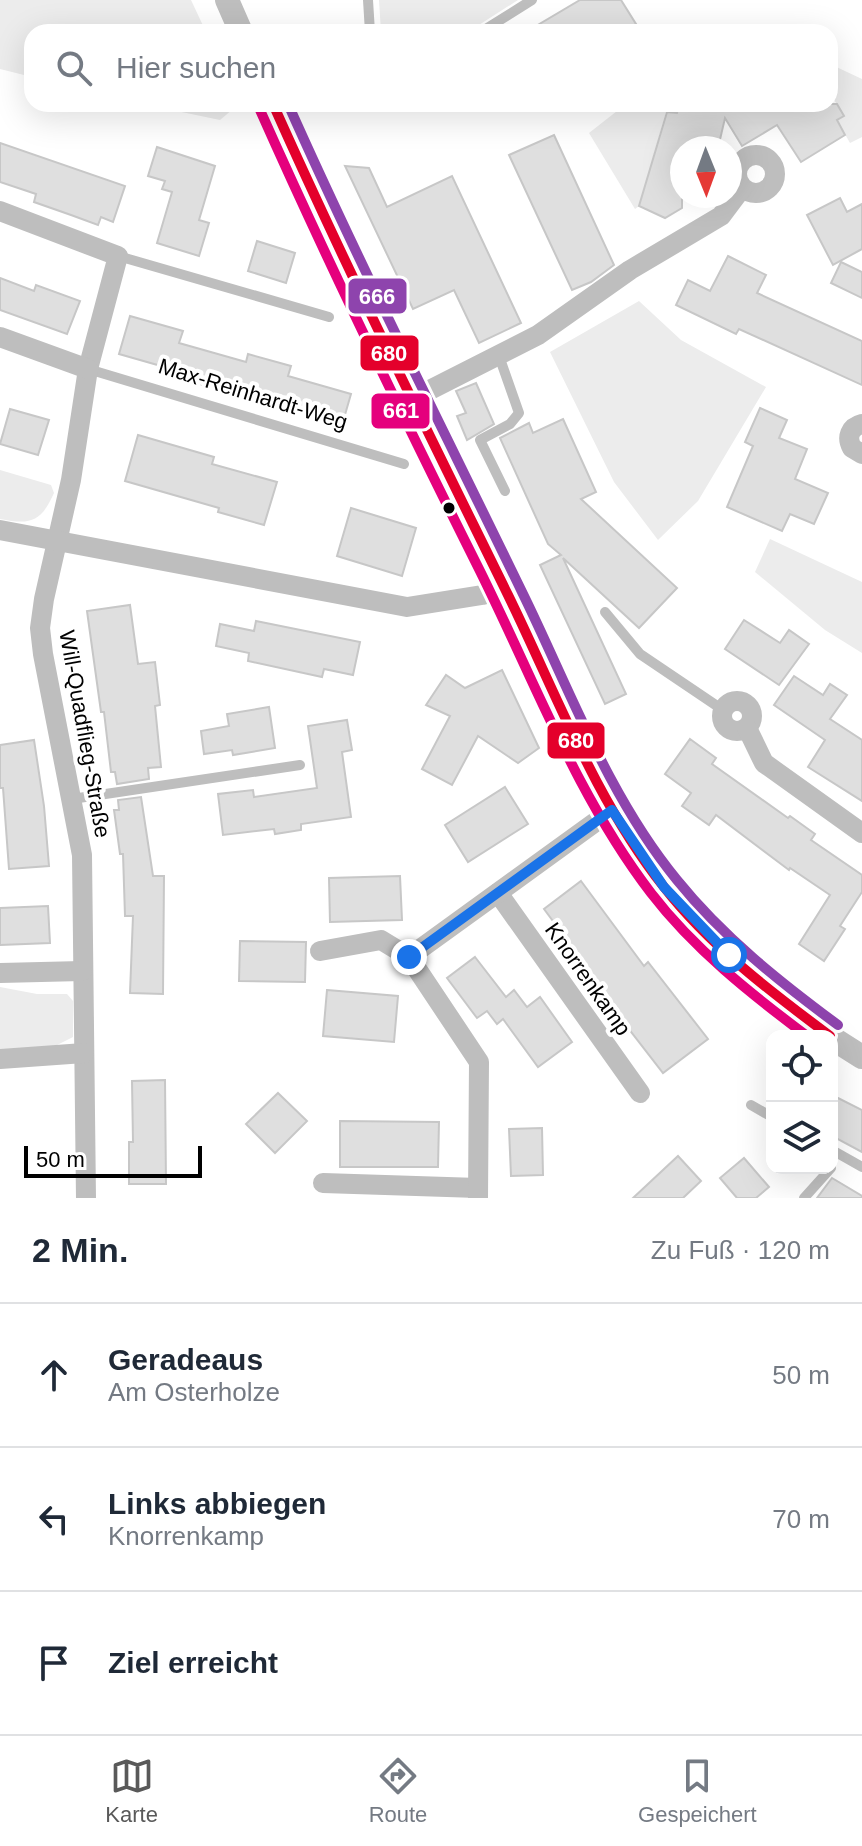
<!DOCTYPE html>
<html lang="de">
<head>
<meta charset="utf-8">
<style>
  body { margin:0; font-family:Helvetica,sans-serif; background:#f6f6f7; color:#1f2937 }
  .controls { position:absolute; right:24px; bottom:24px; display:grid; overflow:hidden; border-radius:16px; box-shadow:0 8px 32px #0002 }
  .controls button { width:72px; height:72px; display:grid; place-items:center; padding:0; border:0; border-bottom:2px solid #e0e1e3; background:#fff; color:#1f2937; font:40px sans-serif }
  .compass { position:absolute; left:670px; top:136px; width:72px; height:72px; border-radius:50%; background:#fff; box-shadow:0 8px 32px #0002; rotate:179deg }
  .scale { position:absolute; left:24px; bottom:20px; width:178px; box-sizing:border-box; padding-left:8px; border:4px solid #000; border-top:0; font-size:22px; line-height:28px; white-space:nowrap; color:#000; -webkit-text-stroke:6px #fff; paint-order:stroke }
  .stop { position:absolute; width:24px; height:24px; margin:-18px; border:6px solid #1a73e8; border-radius:50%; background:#fff }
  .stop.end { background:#1a73e8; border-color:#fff; box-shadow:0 2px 8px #0008 }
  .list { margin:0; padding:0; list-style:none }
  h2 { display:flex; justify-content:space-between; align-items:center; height:104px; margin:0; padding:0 32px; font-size:34px }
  h2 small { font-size:26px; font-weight:400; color:#747a83 }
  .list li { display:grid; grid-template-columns:52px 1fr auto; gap:24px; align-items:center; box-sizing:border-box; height:144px; padding:0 32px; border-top:2px solid #e0e1e3 }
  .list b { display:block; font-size:30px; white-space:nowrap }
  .list p { margin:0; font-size:26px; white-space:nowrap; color:#747a83 }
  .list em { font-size:26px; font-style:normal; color:#747a83 }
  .icon { flex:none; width:44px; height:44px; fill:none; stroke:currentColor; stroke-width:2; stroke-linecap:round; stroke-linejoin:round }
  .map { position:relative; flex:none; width:862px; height:1198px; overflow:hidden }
  .search { position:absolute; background:#fff; box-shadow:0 8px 32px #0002; left:24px; right:24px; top:24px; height:88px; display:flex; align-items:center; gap:20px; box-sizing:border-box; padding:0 28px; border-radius:24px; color:#747a83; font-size:30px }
  .sheet { height:536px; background:#fff }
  nav { display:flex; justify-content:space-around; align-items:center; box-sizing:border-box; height:112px; border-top:2px solid #e0e1e3; background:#fff; font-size:22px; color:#747a83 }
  nav a { display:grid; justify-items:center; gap:4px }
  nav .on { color:#595959 }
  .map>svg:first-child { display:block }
  .green { fill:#ececec }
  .building { fill:#dfdfdf; stroke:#c7c7c7; stroke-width:2 }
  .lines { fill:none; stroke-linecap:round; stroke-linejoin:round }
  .service { stroke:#bebebe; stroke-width:10 }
  .minor { stroke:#bebebe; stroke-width:20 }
  .tertiary { stroke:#bebebe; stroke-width:24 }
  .bus-1-casing { stroke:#fff; stroke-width:16 }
  .bus-2-casing { stroke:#fff; stroke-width:16 }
  .bus-3-casing { stroke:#fff; stroke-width:16 }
  .bus-1 { stroke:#e4002b; stroke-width:10 }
  .bus-2 { stroke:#e5007d; stroke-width:10 }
  .bus-3 { stroke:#8e44ad; stroke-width:10 }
  .route { stroke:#1a73e8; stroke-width:10 }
  .bus-dot { fill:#000; stroke:#fff; stroke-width:3 }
  .labels { text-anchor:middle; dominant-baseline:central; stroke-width:8; stroke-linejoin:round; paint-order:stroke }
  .street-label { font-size:22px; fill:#000; stroke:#fff }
  .line-badge { stroke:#fff; stroke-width:3 }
  .badge-label { font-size:22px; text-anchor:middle; font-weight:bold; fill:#fff }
</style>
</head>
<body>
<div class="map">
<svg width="862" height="1198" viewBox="0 0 862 1198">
  <rect width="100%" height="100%" fill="#fff"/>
  <g class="green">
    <polygon points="0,0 191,0 206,32 32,32 32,77 0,69"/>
    <polygon points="379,0 518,0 468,32 381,32"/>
    <polygon points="830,64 862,79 862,137 850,143 837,120 844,116 830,93"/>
    <polygon points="143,104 232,104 233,109 220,120"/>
    <polygon points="626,104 679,104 677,113 666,112 639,206 635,209 589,133"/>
    <polygon points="639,301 681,340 766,387 698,501 658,540 614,482 550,352"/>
    <path d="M0 470 51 485 54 493C41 522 31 525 0 519Z"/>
    <polygon points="770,539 862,582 862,653 825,630 755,572"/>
    <polygon points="0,987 37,994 67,994 73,1001 73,1037 47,1050 0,1052"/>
  </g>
  <g class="building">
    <polygon points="580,0 621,0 636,24 623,32 526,32"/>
    <polygon points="679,104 837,104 844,116 837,120 845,135 801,162 777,125 742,146 725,118 718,148 682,148 682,208 665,218 639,206 667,112 677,113"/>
    <polygon points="554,135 614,265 591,282 572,290 509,155"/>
    <polygon points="0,143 125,186 113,222 101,217 98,225 71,215 34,202 36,194 0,182"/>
    <polygon points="157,147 215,166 199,220 209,223 199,256 157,243 172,192 162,189 165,181 148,176"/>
    <polygon points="345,166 369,168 387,207 452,176 521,323 479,343 454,290 413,309"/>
    <polygon points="840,198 847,212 862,204 862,249 833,265 807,215"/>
    <polygon points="257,241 295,253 286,283 248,271"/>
    <polygon points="728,256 766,275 757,293 862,341 862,385 739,329 736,334 676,305 688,280 710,291"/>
    <polygon points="841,262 862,272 862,298 831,283"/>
    <polygon points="0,278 34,291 36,285 80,301 67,334 0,310"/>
    <polygon points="130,316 183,331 179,343 246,362 248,354 291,366 288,376 351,394 342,425 258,399 180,379 182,372 119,354"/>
    <polygon points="476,383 494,424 467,440 457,416 466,413 456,391"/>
    <polygon points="760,408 787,420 779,438 807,449 795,479 828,493 814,524 790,514 782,531 727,507 753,446 745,442"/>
    <polygon points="10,409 49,420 38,455 0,444"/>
    <polygon points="563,419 596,492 581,499 677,588 639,628 563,558 626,694 605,704 540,565 561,555 548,544 500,438 529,423 533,433"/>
    <polygon points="138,435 214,457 212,464 277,482 264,525 218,512 219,508 125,481"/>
    <polygon points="351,508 416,528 402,576 337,556"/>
    <polygon points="130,605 138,664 155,662 160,705 155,706 161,767 148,768 149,779 117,784 115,772 111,772 104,712 101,712 87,611"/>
    <polygon points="744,620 780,643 789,630 809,644 779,685 725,649"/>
    <polygon points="256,621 360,642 353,675 324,669 322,677 248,661 249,653 216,646 220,624 254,631"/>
    <polygon points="502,670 539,748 518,763 478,736 452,785 422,769 450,716 426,705 446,675 465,688"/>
    <polygon points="794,676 823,695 830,684 847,695 830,719 862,740 862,801 808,767 825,740 774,705"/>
    <polygon points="269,707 275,748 233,755 232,750 204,754 201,731 229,726 227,714"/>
    <polygon points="347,720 352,750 342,752 351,817 301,824 301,830 275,834 274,829 223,835 218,794 253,790 254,797 317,788 308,726"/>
    <polygon points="690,739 716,758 712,764 788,818 790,816 815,834 811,840 862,875 862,892 840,926 845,929 824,961 799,944 830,895 790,868 789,870 716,815 709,825 682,806 691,793 665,774"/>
    <polygon points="34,740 44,806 49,866 9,869 3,788 0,788 0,745"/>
    <polygon points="505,787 528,824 468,862 445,825"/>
    <polygon points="141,797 153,876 164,876 163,994 130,993 133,916 125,916 123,854 120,854 114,810 119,810 118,800"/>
    <polygon points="400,876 402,920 330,922 329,878"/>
    <polygon points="581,881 644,966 648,962 708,1039 663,1073 604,997 607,994 544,909"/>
    <polygon points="48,906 50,943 0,945 0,908"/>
    <polygon points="240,941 306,942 305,982 239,981"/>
    <polygon points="475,957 506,997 514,990 527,1007 540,997 572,1042 538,1067 503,1019 497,1024 487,1011 477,1018 447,978"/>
    <polygon points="327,990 398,996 394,1042 323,1036"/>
    <polygon points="165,1080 166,1184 129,1184 129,1142 133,1142 132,1081"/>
    <polygon points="278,1093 307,1121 275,1153 246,1124"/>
    <polygon points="832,1095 862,1110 862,1152 832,1136"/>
    <polygon points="340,1121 439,1122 438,1167 340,1167"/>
    <polygon points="542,1128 543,1175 511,1176 509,1129"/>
    <polygon points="678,1156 701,1181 683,1198 633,1198"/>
    <polygon points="744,1158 769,1187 756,1198 737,1198 720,1178"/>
    <polygon points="832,1178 862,1196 862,1198 817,1198"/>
  </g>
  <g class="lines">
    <g class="service">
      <polyline points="368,0 370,32"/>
      <polyline points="481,32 532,0"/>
      <polyline points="118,256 329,317"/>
      <polyline points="499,356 519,413 510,424 480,440 505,491"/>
      <polyline points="88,369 404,464"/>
      <polyline points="605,612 640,654 723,710"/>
      <polyline points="72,799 300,765"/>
      <polyline points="751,1105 772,1117"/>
      <polyline points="832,1150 862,1167"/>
      <polyline points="804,1198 831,1168"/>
    </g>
    <g class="minor">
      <circle cx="756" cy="174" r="19"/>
      <polyline points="0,211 118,256 88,369 71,480 44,599 40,628 43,654 82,855 86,1198"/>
      <polyline points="0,337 88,369"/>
      <polyline points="412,399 538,335 630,270 721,216 742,188"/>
      <path d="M862 424C850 427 846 437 852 448L862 454"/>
      <polyline points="0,530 407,607 482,595 505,589"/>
      <circle cx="737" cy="716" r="15"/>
      <polyline points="747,728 764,763 862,833"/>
      <polyline points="498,893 640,1093"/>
      <polyline points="320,951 381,940 409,957"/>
      <polyline points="0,973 82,971"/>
      <polyline points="0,1059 84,1053"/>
      <polyline points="323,1183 478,1188"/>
      <polyline points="478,1198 479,1062 409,957 612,810"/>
    </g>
    <g class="tertiary">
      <polyline points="227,0 241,32"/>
      <path d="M273 104C345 268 425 429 505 589 554 686 596 802 664 887 711 945 770 992 830 1036"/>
      <polyline points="832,1038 862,1057"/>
    </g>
    <defs>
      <path id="bus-1" d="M273 104C347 270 428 432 508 595 556 693 595 800 664 887 710 946 771 992 830 1036"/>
      <path id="bus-2" d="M260 110C328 263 401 413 476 563 532 674 575 794 651 893 694 949 751 994 807 1036"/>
      <path id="bus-3" d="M288 104C362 270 444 431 523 594 570 690 608 796 677 880 723 937 780 982 838 1025"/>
    </defs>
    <use href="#bus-1" class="bus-1-casing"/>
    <use href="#bus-2" class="bus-2-casing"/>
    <use href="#bus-3" class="bus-3-casing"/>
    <use href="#bus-1" class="bus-1"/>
    <use href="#bus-2" class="bus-2"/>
    <use href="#bus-3" class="bus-3"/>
  </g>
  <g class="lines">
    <polyline class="route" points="409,957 612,810 664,887 729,955"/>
  </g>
  <circle class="bus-dot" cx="449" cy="508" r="7"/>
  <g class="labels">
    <g class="street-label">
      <text transform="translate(253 394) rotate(17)">Max-Reinhardt-Weg</text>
      <text transform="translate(85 734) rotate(80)">Will-Quadflieg-Straße</text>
      <text transform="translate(588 979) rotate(55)">Knorrenkamp</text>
    </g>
  </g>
  <g class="line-badge">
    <rect x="347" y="277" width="61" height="38" rx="8" fill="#8e44ad"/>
    <rect x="359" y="334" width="61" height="38" rx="8" fill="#e4002b"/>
    <rect x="370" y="392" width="61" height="38" rx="8" fill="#e5007d"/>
    <rect x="546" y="721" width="60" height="39" rx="8" fill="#e4002b"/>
  </g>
  <g class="badge-label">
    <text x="377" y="304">666</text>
    <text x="389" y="361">680</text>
    <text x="401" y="418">661</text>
    <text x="576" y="748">680</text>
  </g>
</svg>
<div class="controls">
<button><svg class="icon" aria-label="locate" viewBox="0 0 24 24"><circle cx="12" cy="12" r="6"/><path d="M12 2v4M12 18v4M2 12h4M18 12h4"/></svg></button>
<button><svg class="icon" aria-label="layers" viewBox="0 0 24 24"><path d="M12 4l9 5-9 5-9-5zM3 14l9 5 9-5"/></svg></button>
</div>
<svg class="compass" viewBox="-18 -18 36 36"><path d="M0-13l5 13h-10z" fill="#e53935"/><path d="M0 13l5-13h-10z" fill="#747a83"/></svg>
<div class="scale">50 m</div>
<div class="stop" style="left:729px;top:955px"></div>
<div class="stop end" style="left:409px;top:957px"></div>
<div class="search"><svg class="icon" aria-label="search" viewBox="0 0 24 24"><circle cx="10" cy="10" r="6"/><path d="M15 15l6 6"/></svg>Hier suchen</div>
</div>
<section class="sheet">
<h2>2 Min.<small>Zu Fuß · 120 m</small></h2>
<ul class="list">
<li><svg class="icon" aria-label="ahead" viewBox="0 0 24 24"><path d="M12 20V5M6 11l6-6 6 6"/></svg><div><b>Geradeaus</b><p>Am Osterholze</p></div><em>50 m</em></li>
<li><svg class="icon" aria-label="left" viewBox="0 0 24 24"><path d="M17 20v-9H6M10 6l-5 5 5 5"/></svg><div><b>Links abbiegen</b><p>Knorrenkamp</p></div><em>70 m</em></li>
<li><svg class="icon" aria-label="arrive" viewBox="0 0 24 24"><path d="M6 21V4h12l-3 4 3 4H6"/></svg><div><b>Ziel erreicht</b></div></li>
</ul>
</section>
<nav>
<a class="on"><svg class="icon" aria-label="map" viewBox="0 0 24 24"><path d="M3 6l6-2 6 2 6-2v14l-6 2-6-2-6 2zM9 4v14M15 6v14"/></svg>Karte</a>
<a><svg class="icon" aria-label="directions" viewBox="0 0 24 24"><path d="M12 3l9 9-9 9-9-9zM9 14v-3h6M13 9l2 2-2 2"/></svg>Route</a>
<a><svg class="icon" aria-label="saved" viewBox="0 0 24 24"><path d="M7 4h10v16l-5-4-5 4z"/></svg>Gespeichert</a>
</nav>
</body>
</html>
